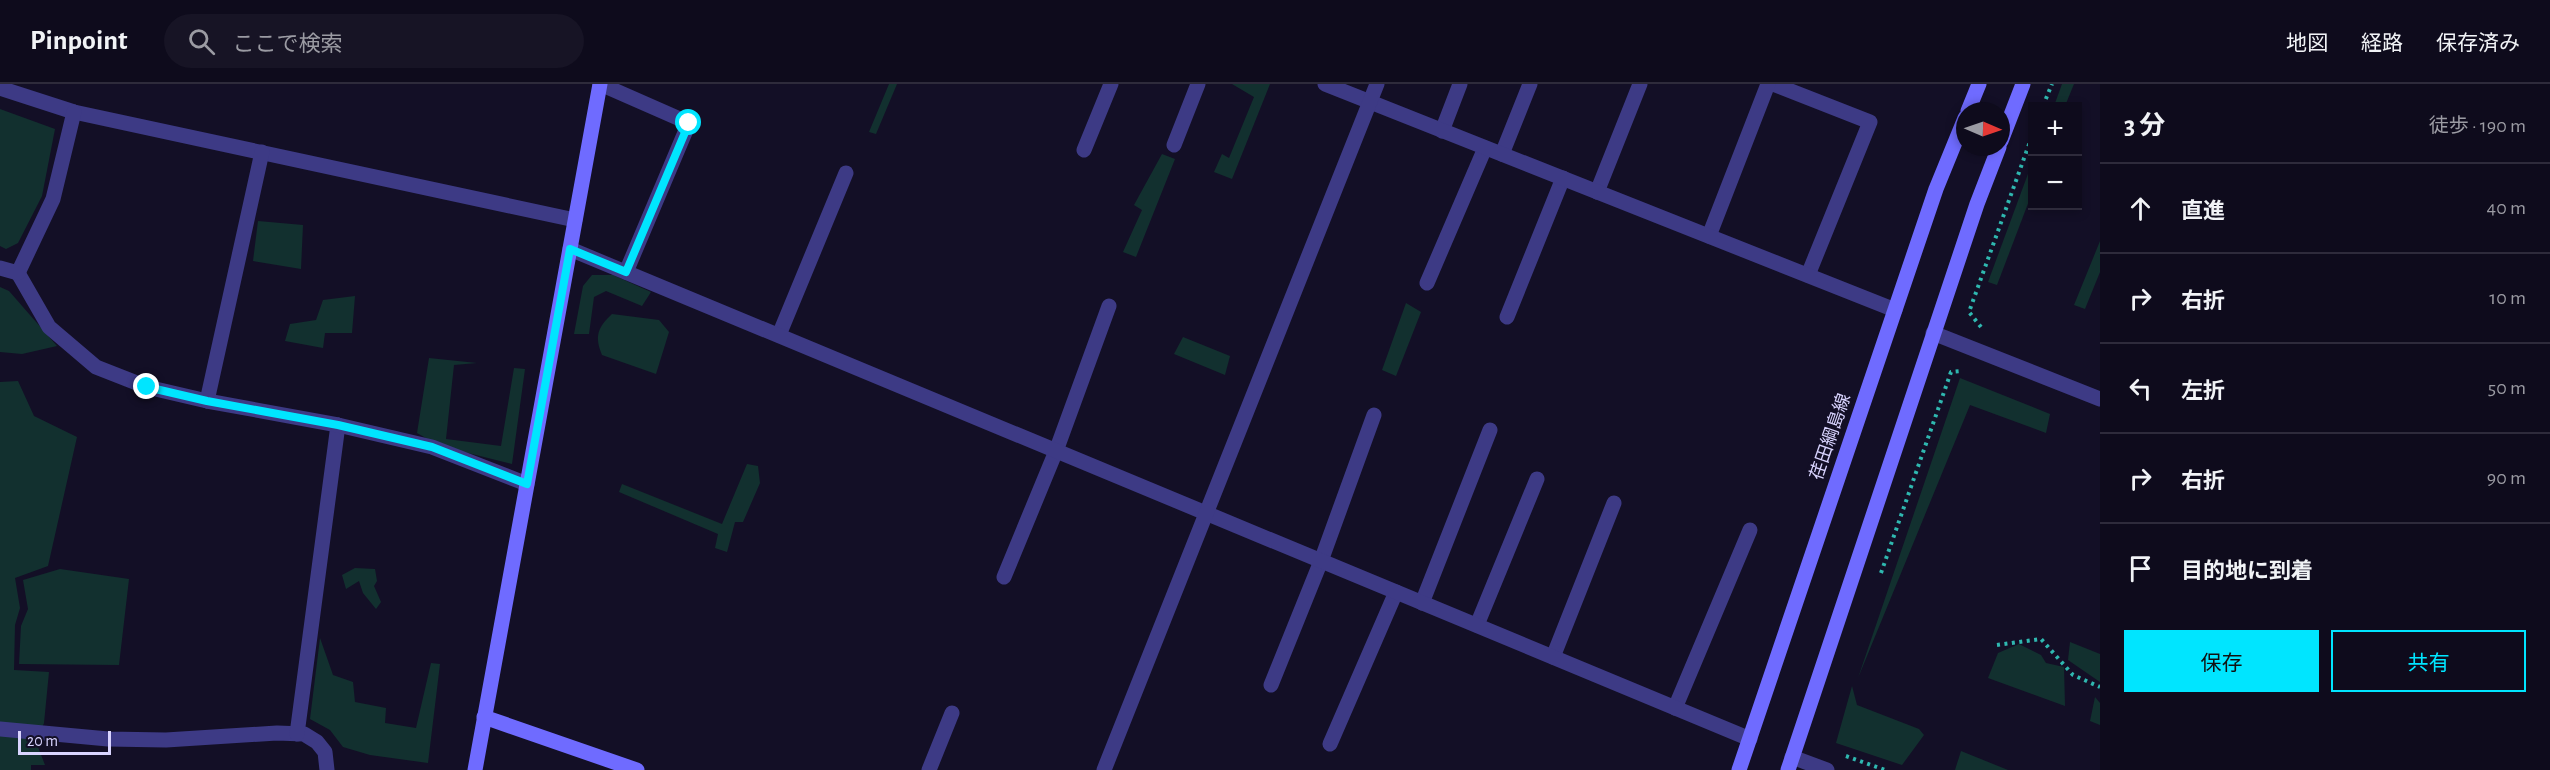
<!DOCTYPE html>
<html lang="ja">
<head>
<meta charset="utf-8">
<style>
  body { margin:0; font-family:"Alegreya Sans","Noto Sans JP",sans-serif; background:#171425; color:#f1f3f6 }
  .controls { position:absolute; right:18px; top:18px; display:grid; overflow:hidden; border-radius:0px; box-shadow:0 3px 9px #0003 }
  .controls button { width:54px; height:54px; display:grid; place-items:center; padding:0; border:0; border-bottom:2px solid #2e2b3b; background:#0e0b1c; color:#f1f3f6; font:30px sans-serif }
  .compass { position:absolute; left:1956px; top:18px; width:54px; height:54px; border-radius:50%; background:#0e0b1c; box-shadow:0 3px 9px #0003; rotate:92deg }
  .scale { position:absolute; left:18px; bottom:15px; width:93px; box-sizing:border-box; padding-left:6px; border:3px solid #d9d4ff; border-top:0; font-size:16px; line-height:21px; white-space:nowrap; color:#d9d4ff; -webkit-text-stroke:4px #130f26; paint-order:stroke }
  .stop { position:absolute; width:18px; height:18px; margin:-14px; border:4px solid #00e5ff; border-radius:50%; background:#fff }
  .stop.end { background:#00e5ff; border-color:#fff; box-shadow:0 2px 6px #0008 }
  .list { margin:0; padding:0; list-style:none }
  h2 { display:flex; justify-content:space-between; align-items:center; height:78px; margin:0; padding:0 24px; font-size:26px }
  h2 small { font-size:20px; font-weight:400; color:#9b9ba3 }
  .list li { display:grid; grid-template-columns:39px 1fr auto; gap:18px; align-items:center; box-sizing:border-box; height:90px; padding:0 24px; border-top:2px solid #2e2b3b }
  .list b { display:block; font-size:22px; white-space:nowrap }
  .list em { font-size:20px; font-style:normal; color:#9b9ba3 }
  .actions { display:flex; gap:12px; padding:18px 24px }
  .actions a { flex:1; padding:14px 0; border:2px solid #00e5ff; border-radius:0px; text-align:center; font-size:21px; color:#00e5ff }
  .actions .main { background:#00e5ff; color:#111 }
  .icon { flex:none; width:33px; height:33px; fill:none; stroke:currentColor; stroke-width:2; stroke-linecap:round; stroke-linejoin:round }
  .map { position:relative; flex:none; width:2100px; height:686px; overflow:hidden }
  header { display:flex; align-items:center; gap:36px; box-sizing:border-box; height:84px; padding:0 30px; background:#0e0b1c; border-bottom:2px solid #2e2b3b }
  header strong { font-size:28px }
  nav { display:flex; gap:33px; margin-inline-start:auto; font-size:21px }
  .search { width:420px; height:54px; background:#171425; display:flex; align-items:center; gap:15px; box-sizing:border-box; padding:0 21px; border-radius:33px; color:#9b9ba3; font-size:22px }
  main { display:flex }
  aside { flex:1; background:#0e0b1c }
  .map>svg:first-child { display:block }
  .green { fill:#12302f }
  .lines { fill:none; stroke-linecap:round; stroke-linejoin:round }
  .path { stroke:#2fb8b0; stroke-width:4; stroke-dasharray:3 4.5; stroke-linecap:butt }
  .lane { stroke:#3d3a85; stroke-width:15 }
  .street { stroke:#3d3a85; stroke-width:15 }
  .secondary { stroke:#6f6bff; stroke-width:15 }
  .route { stroke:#00e5ff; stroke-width:8 }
  .labels { text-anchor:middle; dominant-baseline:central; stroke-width:5; stroke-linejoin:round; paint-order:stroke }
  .street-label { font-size:18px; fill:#d9d4ff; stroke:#130f26 }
</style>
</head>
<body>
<header>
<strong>Pinpoint</strong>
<div class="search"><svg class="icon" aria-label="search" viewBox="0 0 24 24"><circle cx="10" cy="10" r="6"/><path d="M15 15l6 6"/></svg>ここで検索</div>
<nav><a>地図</a><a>経路</a><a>保存済み</a></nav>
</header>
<main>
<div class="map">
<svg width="2100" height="686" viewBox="0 0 2100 686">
  <rect width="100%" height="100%" fill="#130f26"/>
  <g class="green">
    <polygon points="889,0 897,0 876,50 869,48"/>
    <polygon points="1232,0 1270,0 1232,95 1214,88 1222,70 1229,74 1254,13"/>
    <polygon points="2062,0 2074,0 2065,22 2054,22"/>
    <polygon points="0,25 55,45 42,112 18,159 6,165 0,162"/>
    <polygon points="1162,70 1175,75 1136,173 1123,168 1142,126 1134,121"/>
    <polygon points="2032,79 2032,109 1997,201 1988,198"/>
    <polygon points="258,137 303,141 301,185 253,177"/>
    <polygon points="2100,157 2100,188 2085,225 2074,221"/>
    <polygon points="592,191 613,191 651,208 642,222 606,207 594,213 589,250 574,250 583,202"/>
    <polygon points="0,203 9,207 57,262 22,270 0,268"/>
    <polygon points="355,212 352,249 325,249 323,264 285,257 290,240 316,236 323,216"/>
    <polygon points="1406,219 1421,228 1396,292 1382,286"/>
    <path d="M612 230 659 236 669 248 656 290 602 271C594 252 598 243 612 230Z"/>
    <polygon points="1183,253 1230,272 1225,291 1174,270"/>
    <polygon points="429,274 477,279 454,281 446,355 501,362 514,284 525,285 512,380 440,362 417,349"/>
    <polygon points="1960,294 2050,330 2046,349 1970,321 1858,594"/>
    <polygon points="18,297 34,332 77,353 48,482 15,494 20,524 15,541 14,586 49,588 44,639 36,658 45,681 31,681 31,686 0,686 0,298"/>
    <polygon points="747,380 758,382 760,399 743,438 735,438 727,468 715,464 718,450 619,408 622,400 722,440"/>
    <polygon points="355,484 375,485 377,497 374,502 381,518 376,525 363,509 359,497 346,505 342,491"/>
    <polygon points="60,485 129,495 119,581 19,580 21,542 28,525 23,496"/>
    <polygon points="320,554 333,591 353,598 355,618 386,624 385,639 416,644 431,579 440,580 428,679 370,671 343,663 330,646 310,635"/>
    <polygon points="2070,558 2100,570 2100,598 2068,576"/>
    <polygon points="2019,560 2041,571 2046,579 2064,583 2065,622 1988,594 1998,569"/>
    <polygon points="1852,602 1857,621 1919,645 1924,651 1902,681 1836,659"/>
    <polygon points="2095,613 2100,619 2100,641 2090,637"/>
    <polygon points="1961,667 2008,686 1955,686"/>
  </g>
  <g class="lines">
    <g class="path">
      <polyline points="2043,22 2052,0"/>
      <polyline points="1981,243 1969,228 2032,52"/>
      <polyline points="1881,489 1951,288 1962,287"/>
      <polyline points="1997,561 2041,555 2073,591 2100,603"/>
      <polyline points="1846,672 1885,686"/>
    </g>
    <g class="lane">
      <polyline points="600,0 689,39 626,188"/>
      <polyline points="1773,0 1870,38 1808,191"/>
      <polyline points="1442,47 1460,0"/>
      <polyline points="1174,61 1198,0"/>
      <polyline points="1502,70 1530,0"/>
      <polyline points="1597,108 1640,0"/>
      <polyline points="1709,152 1768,0"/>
      <polyline points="18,189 49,243 96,283 147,303 207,317"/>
      <polyline points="1427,199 1485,64"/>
      <polyline points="1507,233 1563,94"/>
      <polyline points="779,251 846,89"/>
      <polyline points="1004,493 1056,367 1109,222"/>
      <polyline points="1422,519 1490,346"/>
      <polyline points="1477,541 1537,395"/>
      <polyline points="1553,573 1614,419"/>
      <polyline points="1271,601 1321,477 1374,331"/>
      <polyline points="1675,624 1750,446"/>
      <polyline points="0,645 108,655 166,656 277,649 304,650 317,658 325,668 327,686"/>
      <polyline points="297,650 338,341"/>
      <polyline points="1330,660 1396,508"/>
      <polyline points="929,686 952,629"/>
    </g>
    <g class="street">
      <polyline points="1325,0 1895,226"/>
      <polyline points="0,4 74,28 575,136"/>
      <polyline points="1084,66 1111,0"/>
      <polyline points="262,68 207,317 338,341 432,363 527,400"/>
      <polyline points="570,165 1750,655"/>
      <polyline points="0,184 18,189 53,115 74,28"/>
      <polyline points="1933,249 2100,315"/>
      <polyline points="1792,673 1827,686"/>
      <polyline points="1104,686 1377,0"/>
    </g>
    <g class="secondary">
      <polyline points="1968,27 1979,0"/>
      <polyline points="2001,57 2023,0"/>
      <polyline points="484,633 637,686"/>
      <polyline points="475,686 600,0"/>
      <polyline points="1739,686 1936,105 1965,34"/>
      <polyline points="1788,686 1977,120 1999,63"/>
    </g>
  </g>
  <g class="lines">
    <polyline class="route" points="147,303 207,317 338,341 432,363 527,400 570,165 626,188 689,39"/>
  </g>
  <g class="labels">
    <g class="street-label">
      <text transform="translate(1831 353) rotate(-71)">荏田綱島線</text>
    </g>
  </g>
</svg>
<div class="controls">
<button>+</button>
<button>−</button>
</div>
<svg class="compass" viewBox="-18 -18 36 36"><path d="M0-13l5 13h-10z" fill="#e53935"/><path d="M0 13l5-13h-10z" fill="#9b9ba3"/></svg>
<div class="scale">20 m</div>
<div class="stop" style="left:689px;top:39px"></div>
<div class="stop end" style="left:147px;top:303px"></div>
</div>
<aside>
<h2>3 分<small>徒歩 · 190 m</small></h2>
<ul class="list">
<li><svg class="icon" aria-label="ahead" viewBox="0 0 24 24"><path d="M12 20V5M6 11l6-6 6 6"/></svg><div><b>直進</b></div><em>40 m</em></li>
<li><svg class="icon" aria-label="right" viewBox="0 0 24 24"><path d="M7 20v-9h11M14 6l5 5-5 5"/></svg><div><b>右折</b></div><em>10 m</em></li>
<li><svg class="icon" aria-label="left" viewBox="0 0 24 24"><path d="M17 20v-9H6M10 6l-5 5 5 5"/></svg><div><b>左折</b></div><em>50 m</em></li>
<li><svg class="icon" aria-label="right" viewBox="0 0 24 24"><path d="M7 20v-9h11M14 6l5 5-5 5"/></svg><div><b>右折</b></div><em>90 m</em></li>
<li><svg class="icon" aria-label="arrive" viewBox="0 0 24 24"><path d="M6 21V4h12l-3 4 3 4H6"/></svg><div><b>目的地に到着</b></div></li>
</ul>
<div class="actions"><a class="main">保存</a><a>共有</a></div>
</aside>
</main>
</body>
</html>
